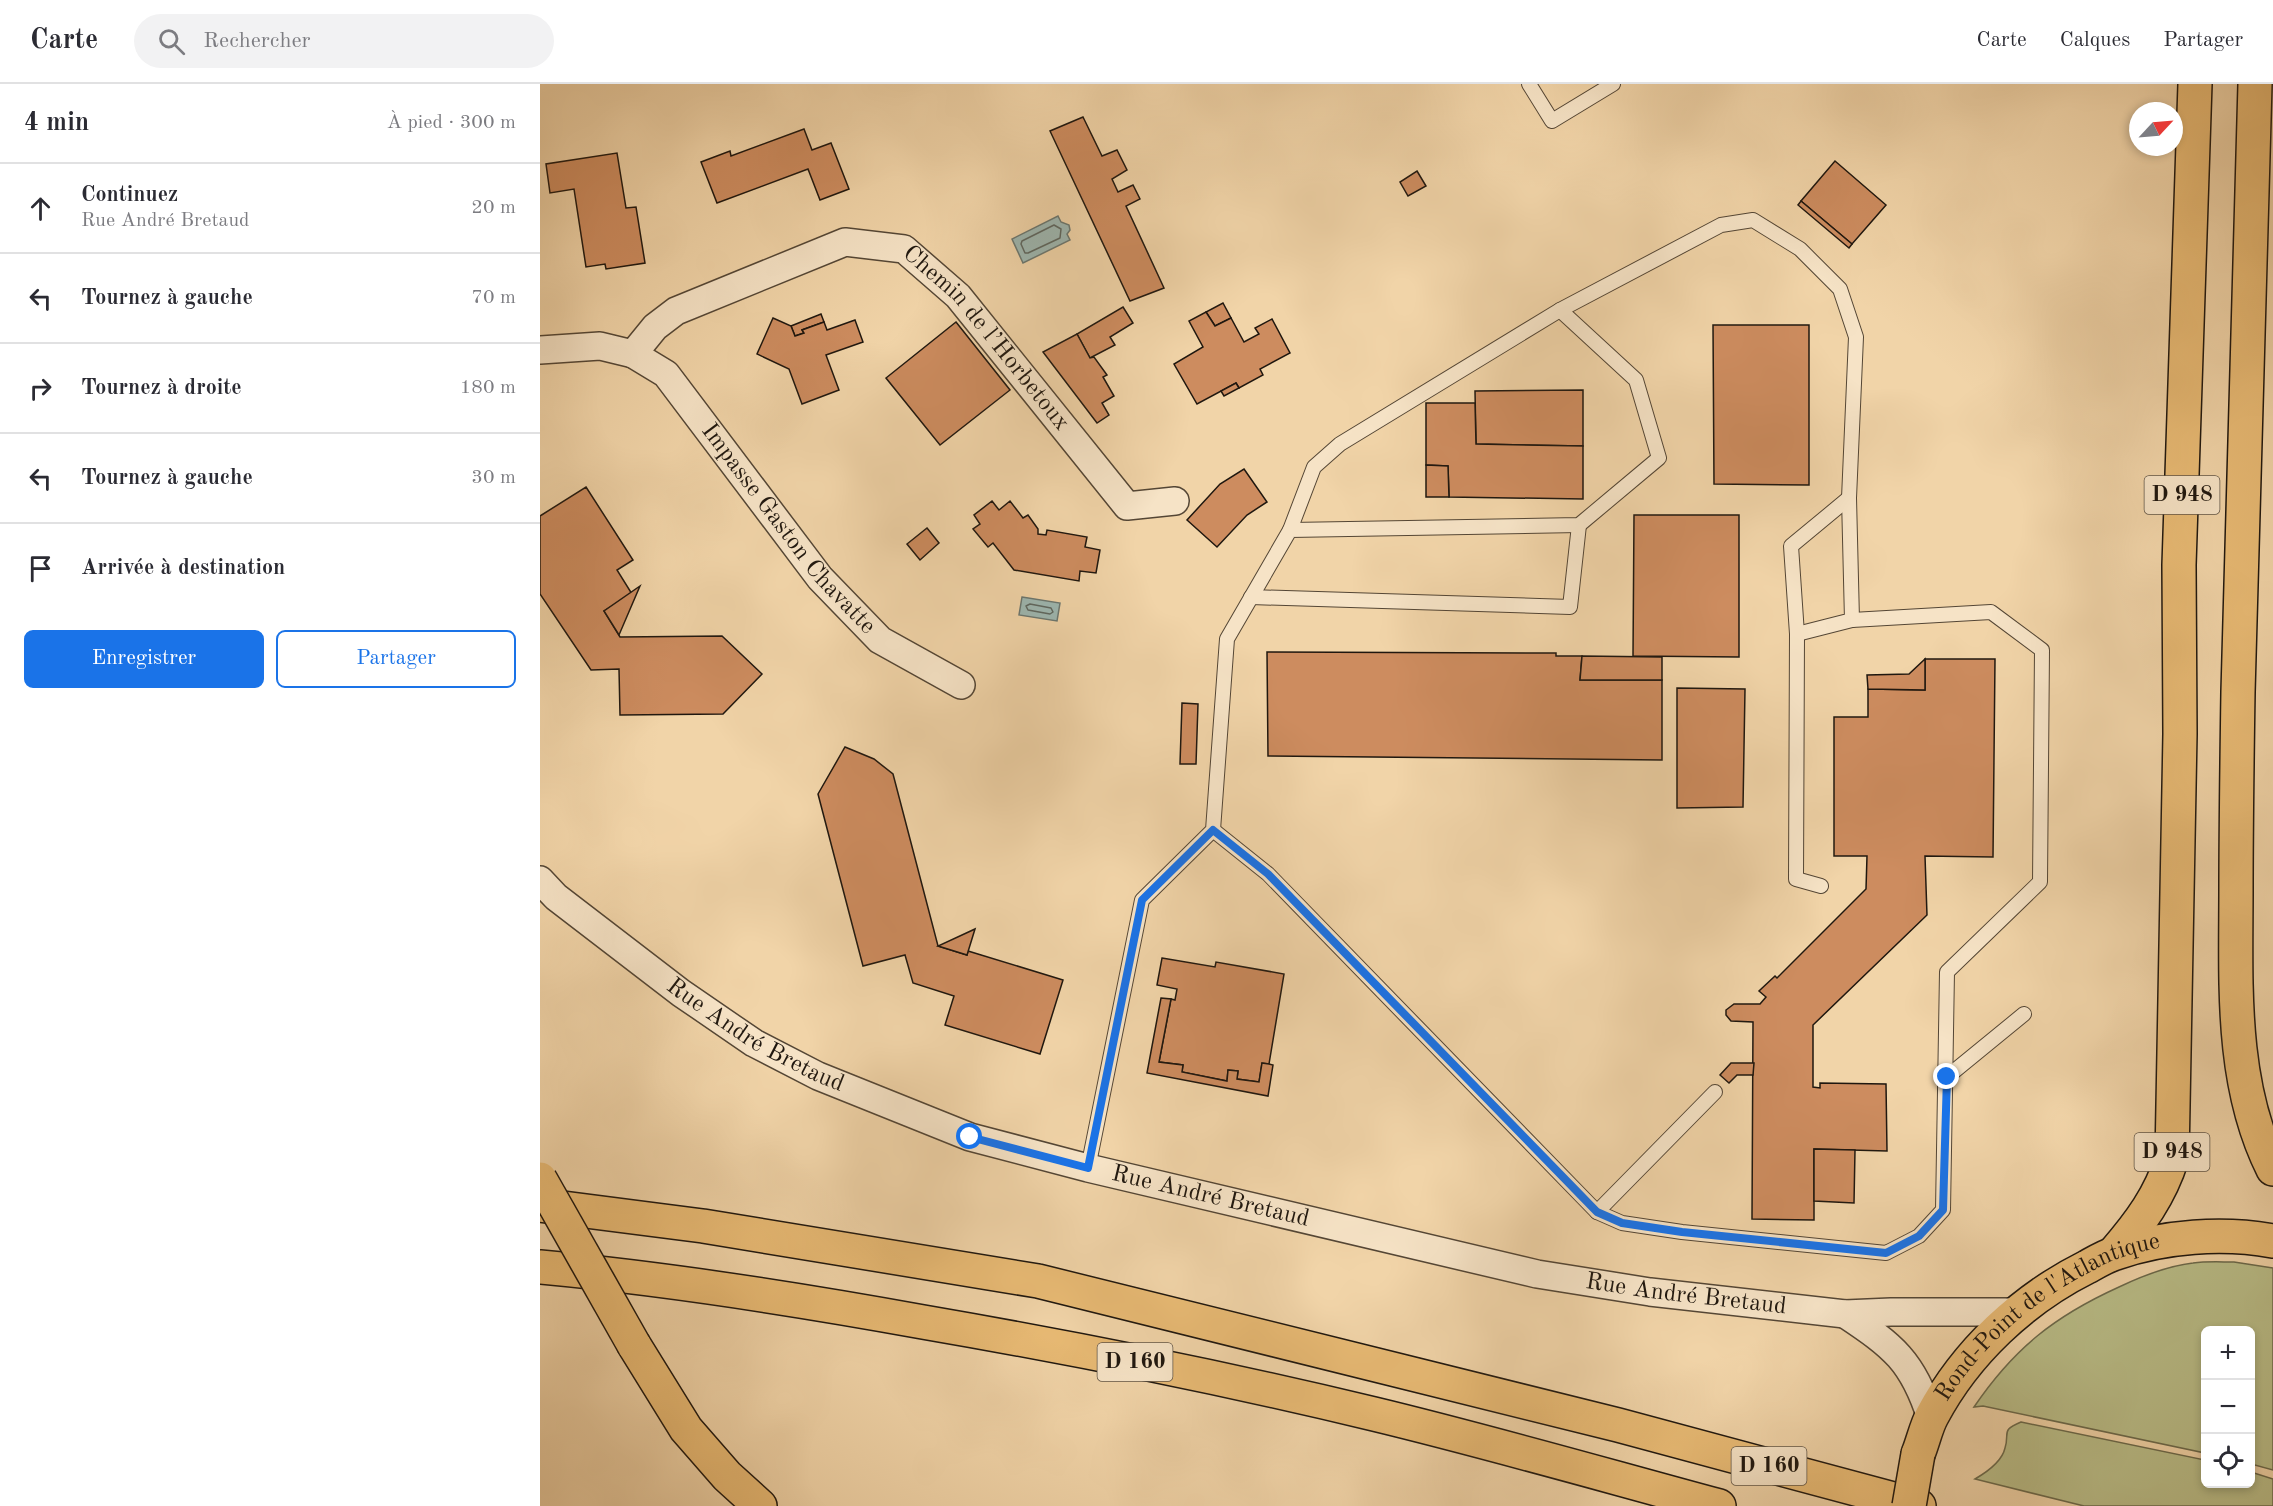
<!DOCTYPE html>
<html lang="fr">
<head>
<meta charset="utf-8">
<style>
  body { margin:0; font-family:"Old Standard TT",serif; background:#f2f2f3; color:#2b2b33 }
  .controls { position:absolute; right:18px; bottom:18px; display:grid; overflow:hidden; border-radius:9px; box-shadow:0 3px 9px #0003 }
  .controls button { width:54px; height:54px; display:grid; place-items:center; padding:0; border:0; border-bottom:2px solid #e1e1e2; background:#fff; color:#2b2b33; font:30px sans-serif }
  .compass { position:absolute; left:1589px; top:18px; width:54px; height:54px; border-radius:50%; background:#fff; box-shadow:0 3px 9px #0003; rotate:64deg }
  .stop { position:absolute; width:18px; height:18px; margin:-14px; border:4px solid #1a73e8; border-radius:50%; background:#fff }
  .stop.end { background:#1a73e8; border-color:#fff; box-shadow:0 2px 6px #0008 }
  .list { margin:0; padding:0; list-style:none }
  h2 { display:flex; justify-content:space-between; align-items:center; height:78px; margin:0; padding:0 24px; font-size:26px }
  h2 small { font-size:20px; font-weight:400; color:#7c7c81 }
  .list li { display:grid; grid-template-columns:39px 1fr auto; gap:18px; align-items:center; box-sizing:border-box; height:90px; padding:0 24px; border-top:2px solid #e1e1e2 }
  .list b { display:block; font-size:22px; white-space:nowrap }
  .list p { margin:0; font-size:20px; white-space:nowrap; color:#7c7c81 }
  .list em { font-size:20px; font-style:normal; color:#7c7c81 }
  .actions { display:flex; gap:12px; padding:18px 24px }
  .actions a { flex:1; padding:14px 0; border:2px solid #1a73e8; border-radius:9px; text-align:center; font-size:21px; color:#1a73e8 }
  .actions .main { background:#1a73e8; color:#fff }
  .icon { flex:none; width:33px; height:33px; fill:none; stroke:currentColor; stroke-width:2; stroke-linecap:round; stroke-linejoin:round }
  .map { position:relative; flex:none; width:1733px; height:1422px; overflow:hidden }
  header { display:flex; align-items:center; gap:36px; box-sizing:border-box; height:84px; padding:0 30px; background:#fff; border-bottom:2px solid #e1e1e2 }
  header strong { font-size:28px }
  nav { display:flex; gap:33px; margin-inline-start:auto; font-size:21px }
  .search { width:420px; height:54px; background:#f2f2f3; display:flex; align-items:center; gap:15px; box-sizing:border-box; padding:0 21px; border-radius:33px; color:#7c7c81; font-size:22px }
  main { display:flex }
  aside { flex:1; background:#fff }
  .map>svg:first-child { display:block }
  .green { fill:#b9bd88; stroke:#6c6a4c; stroke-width:1.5 }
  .water { fill:#9db7b1; stroke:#6b7770; stroke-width:1.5 }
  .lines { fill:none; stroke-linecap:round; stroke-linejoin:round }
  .shore { stroke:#5e6760; stroke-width:1.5 }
  .building { fill:#cd8c5f; stroke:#1f170f; stroke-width:1.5 }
  .lane-casing { stroke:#544635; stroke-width:16 }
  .street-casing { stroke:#544635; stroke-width:30 }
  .highway-casing { stroke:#1f170f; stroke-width:36 }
  .lane { stroke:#f6e3c6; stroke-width:14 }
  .street { stroke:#f6e3c6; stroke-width:27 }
  .highway { stroke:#e8ba74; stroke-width:33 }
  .highway-bridge-casing { stroke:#1f170f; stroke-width:36; stroke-linecap:butt }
  .highway-bridge { stroke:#e8ba74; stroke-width:33 }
  .route { stroke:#1a73e8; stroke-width:8 }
  .labels { text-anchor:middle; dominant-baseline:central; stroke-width:6; stroke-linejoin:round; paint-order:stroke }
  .shield { fill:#f6e3c6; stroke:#605446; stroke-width:1.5 }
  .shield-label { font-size:22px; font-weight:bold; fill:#1f170f }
  .street-label { font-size:24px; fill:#1f170f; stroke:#f6e3c6 }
</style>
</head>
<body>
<header>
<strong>Carte</strong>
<div class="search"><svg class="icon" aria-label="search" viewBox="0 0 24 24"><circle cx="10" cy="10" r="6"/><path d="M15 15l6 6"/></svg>Rechercher</div>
<nav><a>Carte</a><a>Calques</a><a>Partager</a></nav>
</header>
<main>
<aside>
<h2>4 min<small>À pied · 300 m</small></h2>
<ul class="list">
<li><svg class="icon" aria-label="ahead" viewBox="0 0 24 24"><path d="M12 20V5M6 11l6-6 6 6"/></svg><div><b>Continuez</b><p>Rue André Bretaud</p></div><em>20 m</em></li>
<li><svg class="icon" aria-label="left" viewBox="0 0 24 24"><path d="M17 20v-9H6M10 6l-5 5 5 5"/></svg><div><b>Tournez à gauche</b></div><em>70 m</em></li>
<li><svg class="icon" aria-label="right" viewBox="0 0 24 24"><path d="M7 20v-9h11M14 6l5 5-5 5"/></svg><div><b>Tournez à droite</b></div><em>180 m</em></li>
<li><svg class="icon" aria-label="left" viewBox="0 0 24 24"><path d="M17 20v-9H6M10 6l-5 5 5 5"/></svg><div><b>Tournez à gauche</b></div><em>30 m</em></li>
<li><svg class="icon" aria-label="arrive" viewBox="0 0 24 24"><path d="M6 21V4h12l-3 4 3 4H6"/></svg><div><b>Arrivée à destination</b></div></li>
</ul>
<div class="actions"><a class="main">Enregistrer</a><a>Partager</a></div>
</aside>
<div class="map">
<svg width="1733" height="1422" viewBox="0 0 1733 1422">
  <rect width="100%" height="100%" fill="#f1d4a8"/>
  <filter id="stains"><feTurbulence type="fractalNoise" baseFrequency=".00333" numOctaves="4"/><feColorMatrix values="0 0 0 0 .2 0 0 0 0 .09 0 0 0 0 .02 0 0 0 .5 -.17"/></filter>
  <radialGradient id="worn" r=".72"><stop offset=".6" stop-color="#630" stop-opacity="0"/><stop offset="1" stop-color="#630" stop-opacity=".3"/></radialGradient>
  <g class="green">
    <path d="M1694 1178 1733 1184V1386L1711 1380 1710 1246H1666L1665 1369 1443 1322 1434 1323C1474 1264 1515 1232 1579 1203 1602 1192 1628 1182 1653 1179 1667 1177 1681 1178 1694 1178Z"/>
    <path d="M1481 1338 1665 1376 1666 1400H1710L1711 1388 1733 1395V1422H1544L1435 1395C1447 1388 1462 1378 1465 1364 1470 1348 1460 1347 1481 1338Z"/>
  </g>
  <g class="water">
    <polygon points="518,132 521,138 529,141 530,146 527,150 530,156 483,179 472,155"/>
    <polygon points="482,513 520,519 517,537 479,531"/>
  </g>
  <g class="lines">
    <g class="shore">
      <polygon points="514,141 521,145 520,154 488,169 485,169 481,160 482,157"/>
      <polygon points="490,520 511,524 513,528 510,530 488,526 486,522"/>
    </g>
  </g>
  <g class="building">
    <polygon points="543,33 562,72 577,66 587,86 572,95 578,108 593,101 600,115 586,122 624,204 590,217 510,47"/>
    <polygon points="264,45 272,66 291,59 309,105 280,116 268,85 177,119 161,78 190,67 191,72"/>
    <polygon points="77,69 86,124 96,123 105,179 66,185 65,180 46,183 34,105 10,109 6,80"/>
    <polygon points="1295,77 1346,121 1312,160 1261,117"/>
    <polygon points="877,87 886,102 868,112 860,98"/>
    <polygon points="1261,117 1312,160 1309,164 1258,121"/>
    <polygon points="683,219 691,234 675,242 666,228"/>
    <polygon points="583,223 593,239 570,253 575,261 550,274 537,250"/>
    <polygon points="666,228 675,242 691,234 704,258 719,250 715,244 732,235 750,269 720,285 723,291 699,304 696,299 657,320 634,280 663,263 649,237"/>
    <polygon points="281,230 284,238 262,246 264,249 255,252 251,242"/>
    <polygon points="233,234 251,242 255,252 264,249 262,246 284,238 287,246 315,236 323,258 286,271 299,306 262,320 249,285 217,270"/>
    <polygon points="416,238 470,306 400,361 346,294"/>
    <polygon points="1173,241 1269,241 1269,401 1174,400"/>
    <polygon points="537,250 550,274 554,273 567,291 563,293 574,312 562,319 569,331 557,339 503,268"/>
    <polygon points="696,299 699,304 684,312 681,307"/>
    <polygon points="1043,306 1043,362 936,360 935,307"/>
    <polygon points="886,319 935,319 936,360 1043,362 1043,415 909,413 908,382 886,381"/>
    <polygon points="886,381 908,382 909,413 886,413"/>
    <polygon points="704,385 727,418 707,431 677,463 647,436 680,400"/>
    <polygon points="46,403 93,476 77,486 92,510 64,527 80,553 182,552 222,590 183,630 80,631 79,585 51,586 0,510 0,432"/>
    <polygon points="452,417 459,426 470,417 483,434 488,431 498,445 498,450 506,451 507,446 547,453 545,463 560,466 556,489 540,487 539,497 474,486 453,459 448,463 433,445 440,440 434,431"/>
    <polygon points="1094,431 1199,431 1199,573 1093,572"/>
    <polygon points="387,444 399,459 380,476 367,460"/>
    <polygon points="100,502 79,551 64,527"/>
    <polygon points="727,568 1016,569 1016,572 1042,572 1040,596 1122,596 1122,676 728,672"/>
    <polygon points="1042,572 1122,573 1122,596 1040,596"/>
    <polygon points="1385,575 1455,575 1453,773 1385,772 1387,831 1273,941 1273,1003 1280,1004 1280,999 1346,1000 1347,1067 1274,1065 1274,1136 1212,1135 1213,938 1191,937 1186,931 1186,926 1194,920 1220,920 1226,913 1219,907 1235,892 1237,894 1326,805 1327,772 1294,772 1294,633 1328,633 1328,605 1385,606"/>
    <polygon points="1385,575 1385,606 1328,605 1327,591 1369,590"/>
    <polygon points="1137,604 1205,605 1203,723 1137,724"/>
    <polygon points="642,619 658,620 656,680 640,680"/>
    <polygon points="305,663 334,675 353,690 398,862 427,871 428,867 523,896 500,970 405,941 414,912 373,899 365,871 323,882 278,710"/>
    <polygon points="435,845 427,871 398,862"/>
    <polygon points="622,874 675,883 676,878 744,890 729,980 722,979 719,998 697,995 698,987 688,986 687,997 642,988 643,981 619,978 631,915 635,916 637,905 617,901"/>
    <polygon points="621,914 631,915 619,978 643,981 642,988 687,997 688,986 698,987 697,995 719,998 722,979 729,980 733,981 728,1012 607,989"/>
    <polygon points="1191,979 1214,979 1213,991 1197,991 1189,999 1180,991"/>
    <polygon points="1274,1065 1315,1066 1314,1119 1274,1117"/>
  </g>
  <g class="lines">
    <defs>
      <g id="lane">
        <polyline points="989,0 1012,37 1073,0"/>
        <polyline points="750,446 774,383 800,360 1020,226 1181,141 1213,136 1260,165 1300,205 1316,253 1309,414 1312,536 1257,550"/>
        <polyline points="711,513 1030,523 1039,441"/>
        <polyline points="673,746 728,790 1057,1128 1082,1139 1142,1148 1346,1169 1379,1152 1403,1126 1407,888 1500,798 1502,566 1451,528 1312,536"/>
        <polyline points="1281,802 1256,795 1257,550 1251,462 1309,414"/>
        <polyline points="1407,993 1484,930"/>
        <polyline points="548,1084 602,816 673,746 687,555 750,446 1039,441 1119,374 1096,296 1020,226"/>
        <polyline points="1057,1128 1175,1008"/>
      </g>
      <g id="street">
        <path id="s1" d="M0 266 60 262 93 270 115 243 136 227 305 158 364 165 418 212 587 422 635 417"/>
        <path id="s2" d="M93 270 126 290 280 494 340 556 421 601"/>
        <path id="s3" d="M0 796 16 813 141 909 214 959 278 992 430 1053 548 1084 997 1190 1110 1208 1305 1230 1351 1228H1478"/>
        <path d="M1305 1230C1353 1262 1373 1277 1391 1334"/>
      </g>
      <g id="highway">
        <path d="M1715 0C1709 203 1703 406 1698 608 1697 674 1696 740 1696 806 1696 899 1690 1000 1733 1085"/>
        <polyline points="0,1121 163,1142 498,1197 1078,1341 1379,1422"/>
        <path d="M1574 1169C1600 1139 1620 1112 1632 1074L1640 650 1639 481 1655 0"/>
        <path d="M0 1183C129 1195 256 1215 383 1238 534 1264 685 1294 834 1330 950 1358 1064 1391 1179 1422"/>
        <polyline points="94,1261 146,1345 187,1392 220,1422"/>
        <path id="s4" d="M1378 1370C1383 1358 1386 1343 1392 1332 1426 1268 1483 1215 1547 1183 1556 1178 1566 1172 1576 1169 1624 1152 1683 1148 1733 1157"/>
      </g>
    </defs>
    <use href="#lane" class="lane-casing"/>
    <use href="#street" class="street-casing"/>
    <use href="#highway" class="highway-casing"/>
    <use href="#lane" class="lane"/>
    <use href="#street" class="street"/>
    <use href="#highway" class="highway"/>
    <defs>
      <g id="highway-bridge">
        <polyline points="0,1095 94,1261"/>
        <polyline points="1369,1422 1378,1370"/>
      </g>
    </defs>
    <use href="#highway-bridge" class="highway-bridge-casing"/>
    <use href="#highway-bridge" class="highway-bridge"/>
  </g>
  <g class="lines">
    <polyline class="route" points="430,1053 548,1084 602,816 673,746 728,790 1057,1128 1082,1139 1142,1148 1346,1169 1379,1152 1403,1126 1407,993"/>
  </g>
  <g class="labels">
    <g class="shield">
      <rect x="1604.5" y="392" width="75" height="38" rx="4.5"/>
      <rect x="1594.5" y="1049" width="75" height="38" rx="4.5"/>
      <rect x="557.5" y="1259" width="75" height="38" rx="4.5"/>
      <rect x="1191.5" y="1363" width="75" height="38" rx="4.5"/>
    </g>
    <g class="shield-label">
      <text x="1642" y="411">D 948</text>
      <text x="1632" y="1068">D 948</text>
      <text x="595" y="1278">D 160</text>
      <text x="1229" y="1382">D 160</text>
    </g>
    <g class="street-label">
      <text stroke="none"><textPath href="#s1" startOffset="519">Chemin de l’Horbetoux</textPath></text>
      <text stroke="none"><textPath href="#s2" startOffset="236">Impasse Gaston Chavatte</textPath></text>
      <text stroke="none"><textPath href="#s3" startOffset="267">Rue André Bretaud</textPath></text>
      <text stroke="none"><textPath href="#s3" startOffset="753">Rue André Bretaud</textPath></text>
      <text stroke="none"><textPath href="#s3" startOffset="1239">Rue André Bretaud</textPath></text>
      <text stroke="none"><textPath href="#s4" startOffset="198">Rond-Point de l'Atlantique</textPath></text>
    </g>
  </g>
  <rect width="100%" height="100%" filter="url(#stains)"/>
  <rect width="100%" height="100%" fill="url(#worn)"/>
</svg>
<div class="controls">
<button>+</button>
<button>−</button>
<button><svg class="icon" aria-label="locate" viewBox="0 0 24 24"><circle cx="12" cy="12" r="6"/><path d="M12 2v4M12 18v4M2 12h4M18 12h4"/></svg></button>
</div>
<svg class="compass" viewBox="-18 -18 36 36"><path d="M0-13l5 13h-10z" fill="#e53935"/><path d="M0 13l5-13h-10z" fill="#7c7c81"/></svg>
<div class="stop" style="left:430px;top:1053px"></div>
<div class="stop end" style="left:1407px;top:993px"></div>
</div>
</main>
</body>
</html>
